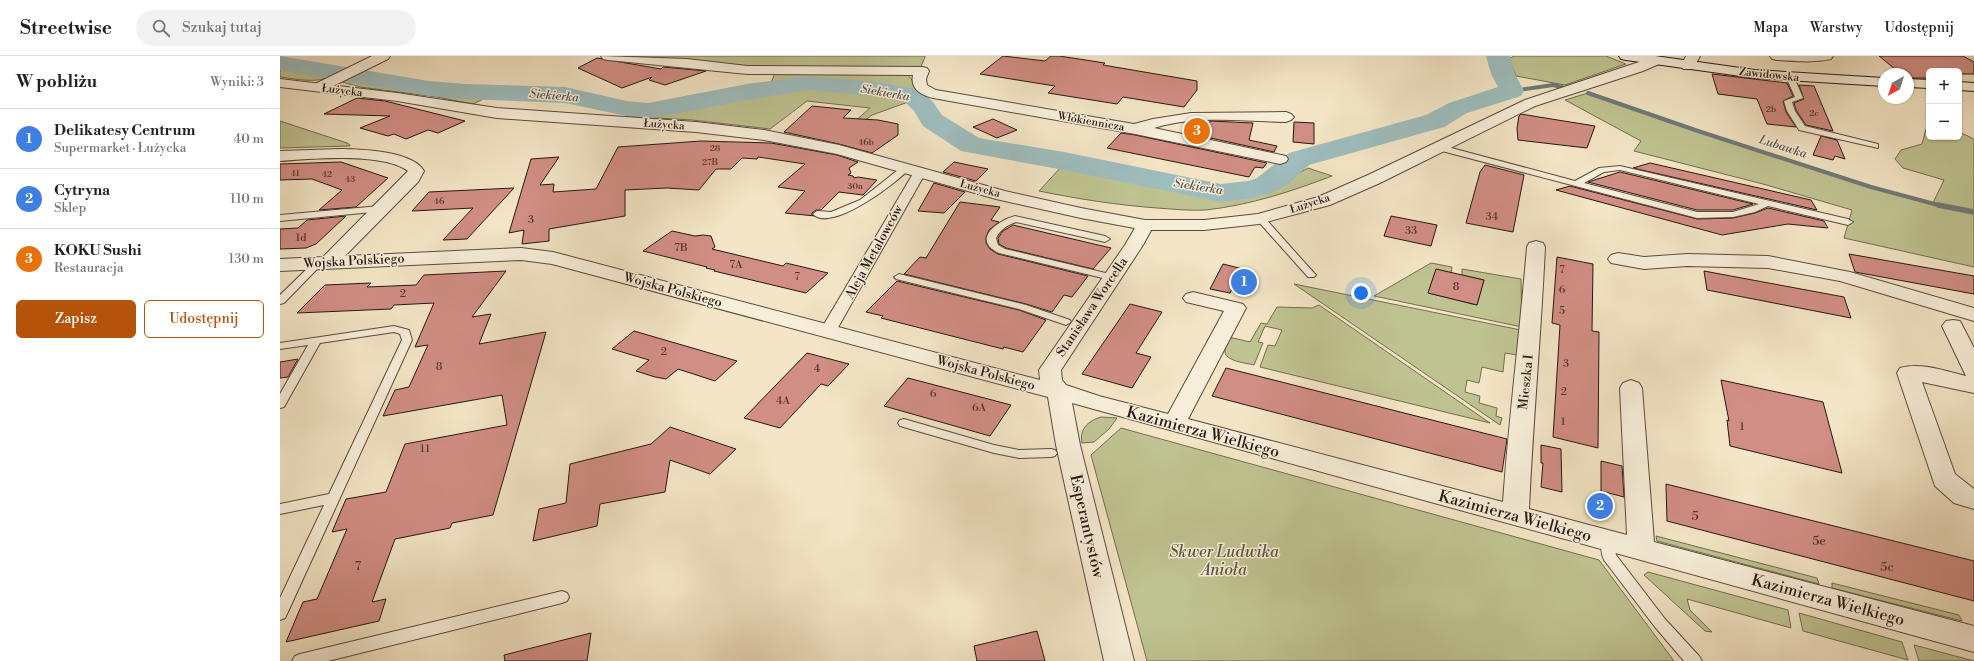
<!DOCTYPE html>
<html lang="pl">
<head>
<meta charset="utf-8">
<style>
  body { margin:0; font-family:"Libre Bodoni",serif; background:#f2f2f2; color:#222 }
  .controls { position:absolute; right:12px; top:12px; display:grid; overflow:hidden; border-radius:6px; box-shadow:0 1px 3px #0004 }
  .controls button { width:36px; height:36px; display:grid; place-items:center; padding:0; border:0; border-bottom:1px solid #e0e0e0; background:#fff; color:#222; font:20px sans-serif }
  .compass { position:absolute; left:1598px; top:12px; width:36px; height:36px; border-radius:50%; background:#fff; box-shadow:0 1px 3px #0004; rotate:219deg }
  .you { position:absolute; left:1081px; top:237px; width:14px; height:14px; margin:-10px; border:3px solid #fff; border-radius:50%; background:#1a73e8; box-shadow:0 0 0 6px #1a73e833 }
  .badge { display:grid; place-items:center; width:26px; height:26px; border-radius:50%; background:#b45309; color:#fff; font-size:13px; font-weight:700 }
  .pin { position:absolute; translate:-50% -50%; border:2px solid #fff; box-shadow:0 1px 4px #0006 }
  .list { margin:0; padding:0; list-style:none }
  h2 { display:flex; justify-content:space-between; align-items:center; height:52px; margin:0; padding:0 16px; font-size:17px }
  h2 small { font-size:13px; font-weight:400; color:#767676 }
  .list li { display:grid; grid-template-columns:26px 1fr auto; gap:12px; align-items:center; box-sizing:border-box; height:60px; padding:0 16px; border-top:1px solid #e0e0e0 }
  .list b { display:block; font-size:15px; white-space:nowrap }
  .list p { margin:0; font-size:13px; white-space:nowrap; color:#767676 }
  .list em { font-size:13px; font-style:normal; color:#767676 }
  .actions { display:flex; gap:8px; padding:12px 16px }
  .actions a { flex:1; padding:9px 0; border:1px solid #b45309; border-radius:6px; text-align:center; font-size:14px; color:#b45309 }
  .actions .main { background:#b45309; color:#fff }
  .icon { flex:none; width:22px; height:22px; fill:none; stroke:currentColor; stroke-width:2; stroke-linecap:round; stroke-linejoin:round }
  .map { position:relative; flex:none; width:1694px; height:605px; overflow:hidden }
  header { display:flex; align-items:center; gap:24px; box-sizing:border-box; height:56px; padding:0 20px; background:#fff; border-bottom:1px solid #e0e0e0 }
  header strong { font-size:19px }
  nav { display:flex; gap:22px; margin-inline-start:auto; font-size:14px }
  .search { width:280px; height:36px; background:#f2f2f2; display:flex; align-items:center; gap:10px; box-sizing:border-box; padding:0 14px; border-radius:22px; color:#767676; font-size:15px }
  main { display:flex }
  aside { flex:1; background:#fff }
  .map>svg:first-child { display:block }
  .green { fill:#bfc391; stroke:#746d51 }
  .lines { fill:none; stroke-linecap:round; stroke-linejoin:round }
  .stream-far1 { stroke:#6f7b78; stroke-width:4 }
  .stream { stroke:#6f7b78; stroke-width:5.5 }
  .river { fill:#9ebdbd; fill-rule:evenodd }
  .building { fill:#d18e84; stroke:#281711 }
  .service-casing { stroke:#5b4a3e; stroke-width:2 }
  .pedestrian-casing { stroke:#5b4a3e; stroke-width:2 }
  .minor-casing { stroke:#5b4a3e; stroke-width:2 }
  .tertiary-casing { stroke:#5b4a3e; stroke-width:2 }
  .secondary-casing { stroke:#281711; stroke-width:2 }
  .service { fill:#f7eed9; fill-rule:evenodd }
  .pedestrian { fill:#f7eed9; fill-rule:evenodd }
  .minor { fill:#f7eed9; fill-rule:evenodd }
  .tertiary { fill:#f7eed9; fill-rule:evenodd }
  .secondary { fill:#f7eed9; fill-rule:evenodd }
  .labels { text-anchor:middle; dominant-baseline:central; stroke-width:3; stroke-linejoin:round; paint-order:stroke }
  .far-number-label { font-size:9px; fill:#52352e }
  .far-street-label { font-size:11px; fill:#281711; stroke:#f7eed9 }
  .number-label { font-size:11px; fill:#52352e }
  .far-water-label { font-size:12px; font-style:italic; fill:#51514d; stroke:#f7eed9 }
  .street-label { font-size:13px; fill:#281711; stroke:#f7eed9 }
  .near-number-label { font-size:13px; fill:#52352e }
  .near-street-label { font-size:16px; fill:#281711; stroke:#f7eed9 }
  .near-park-label { font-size:16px; font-style:italic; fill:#5d533e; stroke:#f7eed9 }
</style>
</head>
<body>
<header>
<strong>Streetwise</strong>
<div class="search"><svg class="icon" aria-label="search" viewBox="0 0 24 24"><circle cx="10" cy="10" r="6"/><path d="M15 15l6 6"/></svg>Szukaj tutaj</div>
<nav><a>Mapa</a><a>Warstwy</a><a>Udostępnij</a></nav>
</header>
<main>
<aside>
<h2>W pobliżu<small>Wyniki: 3</small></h2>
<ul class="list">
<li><span class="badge" style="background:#3f7fe0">1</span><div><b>Delikatesy Centrum</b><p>Supermarket · Łużycka</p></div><em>40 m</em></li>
<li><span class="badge" style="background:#3f7fe0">2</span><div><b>Cytryna</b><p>Sklep</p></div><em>110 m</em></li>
<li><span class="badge" style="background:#e8710a">3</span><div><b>KOKU Sushi</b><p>Restauracja</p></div><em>130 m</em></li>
</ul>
<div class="actions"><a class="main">Zapisz</a><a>Udostępnij</a></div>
</aside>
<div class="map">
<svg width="1694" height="605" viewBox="0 0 1694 605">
  <rect width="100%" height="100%" fill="#f3e5c5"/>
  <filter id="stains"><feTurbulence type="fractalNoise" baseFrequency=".005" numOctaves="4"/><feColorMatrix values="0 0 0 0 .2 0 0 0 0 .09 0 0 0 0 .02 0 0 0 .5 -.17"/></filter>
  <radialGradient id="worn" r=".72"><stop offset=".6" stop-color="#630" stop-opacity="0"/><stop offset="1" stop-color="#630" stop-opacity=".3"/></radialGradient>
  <g class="green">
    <polygon points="347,0 645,0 645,1 640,13 489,13"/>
    <polygon points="1234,0 1326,0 1346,8 1285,29 1236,20 1229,3"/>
    <path d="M0 13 52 20C36 28 17 23 0 21Z"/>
    <polygon points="495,17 628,19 643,38 540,25 490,29"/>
    <polygon points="67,23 148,35 213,38 193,48 157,41 80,31 62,26"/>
    <polygon points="522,30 543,30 606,37 631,45 592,59 579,69 572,68 590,52 527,45 490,73 412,64 345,60 376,57 476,37"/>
    <polygon points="1308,37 1390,67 1652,149 1664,124 1623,112 1615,103 1621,94 1642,88 1646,73 1649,73 1649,81 1679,81 1679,76 1694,83 1694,211 1564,182 1572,154 1483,128 1354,95 1361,85 1285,44"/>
    <polygon points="0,65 67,87 70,89 70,90 0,92"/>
    <path d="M782 110 883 130 946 140 973 137 994 131 1028 112 1052 120C1010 136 970 149 926 154 910 155 893 153 877 152 837 149 798 143 759 135Z"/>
    <polygon points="1151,207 1172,211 1171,217 1156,214 1148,237 1197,249 1204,224 1182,219 1182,213 1241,223 1242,271 1094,240"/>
    <polygon points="1014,228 1241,274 1237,299 1225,297 1223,316 1202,311 1199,327 1187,324 1185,336 1200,340 1199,347 1217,352 1216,360 1222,362 1220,369"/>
    <path d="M1039 249 1210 367 980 311 988 289 995 290 1002 274 985 270 978 286 983 287 974 309C966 307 943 305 945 294 945 290 948 285 949 281L970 286 981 267 987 268 997 251 1032 252Z"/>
    <path d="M821 361 837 362 829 373 814 386 802 387C799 373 808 365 821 361Z"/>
    <polygon points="841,372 1319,504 1394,605 867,605 811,399"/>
    <polygon points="1376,480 1537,522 1539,528 1377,485"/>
    <polygon points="1368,516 1508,554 1511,572 1407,543 1410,554 1432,576 1425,575 1364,519"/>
    <polygon points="1552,527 1679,559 1682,565 1552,532"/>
    <polygon points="1519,557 1622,586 1628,604 1523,575"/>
    <polygon points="1634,589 1694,605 1639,605"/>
  </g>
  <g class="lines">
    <g class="stream-far1">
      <polyline points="1232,35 1273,29 1282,31"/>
      <polyline points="1308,37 1418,75 1591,131 1662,150"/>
    </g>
    <polyline class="stream" points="1658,149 1694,156"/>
    <polygon class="river" points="0,0 149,25 185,28 285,31 347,45 368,47 467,28 530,20 604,27 636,33 644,37 653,46 662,59 699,82 784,96 941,128 968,125 977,122 1009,97 1146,59 1169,47 1218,31 1211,18 1206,0 1230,0 1235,18 1244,35 1241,40 1187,57 1164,71 1029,109 1007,129 991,137 968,143 941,146 784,114 681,95 643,70 634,55 626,47 620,44 604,41 530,34 467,44 368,63 347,60 285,47 185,43 149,40 0,14"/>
  </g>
  <g class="building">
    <polygon points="723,0 765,5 771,0 779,0 825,7 823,9 917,25 917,34 904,51 843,41 837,48 768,37 775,30 700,18"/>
    <polygon points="1599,0 1683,0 1694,6 1694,18 1679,18 1679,15 1649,15 1649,22 1628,22 1628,18 1621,18"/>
    <polygon points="317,2 381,13 383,11 426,15 385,29 369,24 372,21 342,32 298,12"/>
    <polygon points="1432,18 1507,27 1513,40 1503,45 1506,56 1516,71 1487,68 1477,43 1438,38"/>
    <polygon points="1519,29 1534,30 1553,75 1526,69 1516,54 1514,47 1524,43"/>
    <polygon points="77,42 105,45 185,65 158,77 148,74 126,83 114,78 108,80 80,72 110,60 44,58"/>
    <polygon points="532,50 571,54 563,62 598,64 618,68 618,79 592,97 559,88 504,76"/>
    <polygon points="1241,58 1259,61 1315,70 1307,92 1238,84 1237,72 1239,60"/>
    <polygon points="713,63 737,74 717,82 693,71"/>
    <polygon points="930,65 973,67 969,84 997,90 994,96 926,81"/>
    <polygon points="1014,66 1034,67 1034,88 1013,86"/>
    <polygon points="841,77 855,79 987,107 983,112 975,111 969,121 827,92"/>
    <polygon points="1541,80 1557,84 1565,103 1555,100 1553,104 1533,99"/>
    <polygon points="421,85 491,87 557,99 578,106 569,112 571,117 568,119 573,120 574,122 578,121 597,124 583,139 559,136 541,154 536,154 532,157 532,159 535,160 505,157 525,135 498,131 525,108 478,101 477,103 462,102 451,113 436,113 419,134 387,132 345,134 345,160 269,173 269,185 242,188 244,174 229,177 251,103 279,101 260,129 274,128 273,136 316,133 338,91"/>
    <polygon points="61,106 108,122 76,151 39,154 62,134 32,123 0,124 0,108"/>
    <polygon points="674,106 708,113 696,125 663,116"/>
    <polygon points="1370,107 1531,144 1537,154 1353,112"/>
    <polygon points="1205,109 1244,119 1233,176 1186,167 1200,116"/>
    <polygon points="1340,116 1473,148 1453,154 1417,154 1308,126"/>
    <polygon points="654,127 685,136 664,157 638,155"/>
    <polygon points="1290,130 1417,163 1453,162 1475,157 1488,152 1544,165 1548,172 1508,168 1442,179 1276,134"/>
    <polygon points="234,132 187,183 163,184 193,152 132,155 149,136"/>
    <polygon points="680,146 720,151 711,164 719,166 709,174 706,181 706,187 710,193 718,198 808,220 792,241 784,239 772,256 746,248 624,218 640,201 646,202"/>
    <polygon points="66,160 36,188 26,192 0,193 0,173 18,172 27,164"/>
    <polygon points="1111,160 1157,169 1151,190 1104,180"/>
    <polygon points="733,169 831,192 813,213 726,192 719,188 718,182 723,175"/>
    <polygon points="392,175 415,180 423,179 431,180 435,191 432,193 503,210 506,207 548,217 526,237 434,215 435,214 426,212 427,211 363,195"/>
    <polygon points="1569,198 1694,220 1694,238 1575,216"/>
    <polygon points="1277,201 1313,208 1312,275 1319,276 1318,392 1273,381 1280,269 1272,267"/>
    <polygon points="943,208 963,213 950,237 930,233"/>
    <polygon points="1156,213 1204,224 1197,249 1148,237"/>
    <polygon points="226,215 192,261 211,258 199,288 266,276 213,459 172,467 170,472 115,483 92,546 106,543 99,565 6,586 23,546 37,543 67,473 52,476 66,443 106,436 125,388 227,369 222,339 103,360 115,334 129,331 148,289 135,291 154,247 114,249 111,253 17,257 45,229 91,227 87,231 136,229 144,219"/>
    <polygon points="1424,215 1564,241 1571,262 1427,234"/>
    <polygon points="617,225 739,254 766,264 743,296 724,291 723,293 601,262 603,260 586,256"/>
    <polygon points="850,248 882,256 856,297 871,301 852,332 802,318"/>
    <polygon points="354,275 457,305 435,325 398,313 386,323 375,321 356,315 369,304 332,293"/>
    <polygon points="527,297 569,308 548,330 541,328 500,372 464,362"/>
    <polygon points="18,303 8,321 0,322 0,306"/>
    <polygon points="946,312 1227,383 1222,416 932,340"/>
    <polygon points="628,322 731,349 710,380 604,350"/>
    <polygon points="1441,324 1543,346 1562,417 1450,390 1447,364 1449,365"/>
    <polygon points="390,371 456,393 430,418 390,404 385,436 320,448 317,470 253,485 259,453 286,447 290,408 371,388"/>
    <polygon points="1261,389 1281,393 1282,436 1261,431 1263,407 1261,407"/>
    <polygon points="1321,405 1342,410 1344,441 1321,435"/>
    <polygon points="1386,428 1694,505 1694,545 1387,465"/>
    <polygon points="757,575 765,605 697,605 694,590"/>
    <polygon points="311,577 307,605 225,605 224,599"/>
  </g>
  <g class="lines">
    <defs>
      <g id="service">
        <polygon points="1510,19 1514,21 1523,42 1512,46 1515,55 1525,70 1598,88 1598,92 1519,74 1507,55 1504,45 1515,41 1506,21"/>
        <path d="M1158 90H1164L1295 125 1319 112 1340 110 1568 163 1573 166 1568 169 1488 150 1475 156 1453 161 1417 162 1158 94ZM1340 114 1479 148 1453 156H1417L1304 127 1324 116Z"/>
        <path d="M623 110H629L630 112C617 127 551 177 533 158L537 155 551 156 580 144Z"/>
        <polygon points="100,150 104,153 103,155 0,165 0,159"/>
        <polygon points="980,159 983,160 1034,217 1036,219 1034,221 1028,221 977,164 975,162"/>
        <path d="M735 160 825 180 830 183 825 186 736 166C727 169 720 174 716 182L718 189 725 193 834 219 836 221 831 224 719 197C691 184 717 165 735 160Z"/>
        <polygon points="38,204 43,207 41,209 4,247 0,248 0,239 35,205"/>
        <polygon points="619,218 746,249 790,264 791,266 786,269 739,253 616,223 614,221"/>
        <polygon points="114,270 129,274 132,284 7,558 5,562 0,564 0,542 44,449 0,458 0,448 49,438 122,284 120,278 114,276 40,287 4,351 0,352 0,338 28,289 0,293 0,287"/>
        <polygon points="624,363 714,389 739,394 771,393 775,394 777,397 775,400 771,401 739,402 714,397 620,370 618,367 620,364"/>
        <path d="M1328 480 1333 481 1336 499 1385 563 1419 600 1422 605H1404L1375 571 1324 504C1321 498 1320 487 1323 481Z"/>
        <polygon points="282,535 287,537 289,541 287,545 282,547 48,605 12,605 15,600 20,598"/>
      </g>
      <polygon id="pedestrian" points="640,112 646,116 556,275 553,278 548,280 543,278 540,275 634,116"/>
      <g id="minor">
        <polygon points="92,0 110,0 108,3 43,35 33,35 31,32 33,29"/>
        <path d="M321 0 407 3 467 10 642 11 647 12 649 15 646 23 647 29 656 34 854 68 873 63 911 57 1006 56 1011 58 1014 61 1011 64 1006 66C963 65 915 59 874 72L1006 100 1008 103 1006 106 1000 108 855 78 653 42C641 39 630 33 633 19L467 18 328 4 323 3Z"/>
        <polygon points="1406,0 1420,0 1413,13 1403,13 1401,10"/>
        <path d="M1490 0H1553L1551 3C1533 7 1515 5 1497 4L1492 3Z"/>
        <path d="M60 93C81 93 133 95 144 115L138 126 65 200 241 192 273 196 760 324 759 314 845 189 859 165 865 164 871 165 874 169 863 189 781 314 782 324 786 329 819 340 888 358 944 255 906 246 903 242 906 238 913 236 963 248 966 252 908 363 1223 446C1229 361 1240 276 1247 191L1249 187 1256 185 1263 187 1265 191C1261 278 1253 365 1249 453L1347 479 1340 332 1343 327 1351 324 1359 327 1362 332 1374 486 1694 570V596L792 347 800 389 854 605H824L776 389 768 341 272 208 241 204 0 215V203L43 201 128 115C102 96 31 103 0 105V95Z"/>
        <polygon points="1338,197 1364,201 1407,198 1488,200 1570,216 1694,252 1694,265 1560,225 1488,212 1407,210 1364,213 1331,207 1328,203 1331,199"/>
        <path d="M1673 264 1680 265 1694 292V337L1642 326 1675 418 1694 433V453L1674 447 1655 430 1617 317 1620 312C1641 306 1665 315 1686 320L1662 270 1666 265Z"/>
      </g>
      <polygon id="tertiary" points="1374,1 1379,2 1381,5 1379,8 1363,15 1255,50 1100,127 1050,149 979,168 924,174 865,174 801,162 716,143 557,98 484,84 416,76 217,62 117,45 0,31 0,23 117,37 217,52 416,66 484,74 559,89 725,135 801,152 865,164 924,164 978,158 1038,141 1088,119 1245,44"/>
      <g id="secondary">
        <polygon points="1339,0 1375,0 1475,14 1604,22 1604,30 1475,22 1346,4 1341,3"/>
        <polygon points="1628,23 1649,24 1649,32 1628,31"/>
        <polygon points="1679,26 1694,27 1694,35 1679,34"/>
      </g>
    </defs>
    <use href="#service" class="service-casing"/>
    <use href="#pedestrian" class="pedestrian-casing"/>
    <use href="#minor" class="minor-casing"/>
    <use href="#tertiary" class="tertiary-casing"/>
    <use href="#secondary" class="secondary-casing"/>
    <use href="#service" class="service"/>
    <use href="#pedestrian" class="pedestrian"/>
    <use href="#minor" class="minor"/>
    <use href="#tertiary" class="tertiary"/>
    <use href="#secondary" class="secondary"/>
  </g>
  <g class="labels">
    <g class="far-number-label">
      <text x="1491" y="53">2b</text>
      <text x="1534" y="57">2c</text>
      <text x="586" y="86">46b</text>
      <text x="435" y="92">28</text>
      <text x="430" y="106">27B</text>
      <text x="15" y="117">41</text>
      <text x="47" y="118">42</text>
      <text x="70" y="123">43</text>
      <text x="575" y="130">30a</text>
      <text x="159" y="145">46</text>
    </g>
    <g class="far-street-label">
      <text transform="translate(1489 19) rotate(6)">Zawidowska</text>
      <text transform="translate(62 35) rotate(7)">Łużycka</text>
      <text transform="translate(811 66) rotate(10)">Włókiennicza</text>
      <text transform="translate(384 69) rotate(4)">Łużycka</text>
      <text transform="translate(700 133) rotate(15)">Łużycka</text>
      <text transform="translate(1030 148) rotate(-18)">Łużycka</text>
    </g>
    <g class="number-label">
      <text x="1212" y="161">34</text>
      <text x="251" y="164">3</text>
      <text x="1131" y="175">33</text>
      <text x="21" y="182">1d</text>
      <text x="401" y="192">7B</text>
      <text x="456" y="209">7A</text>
      <text x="1282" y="214">7</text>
      <text x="517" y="221">7</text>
      <text x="1176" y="231">8</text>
      <text x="1282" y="234">6</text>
      <text x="123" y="238">2</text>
      <text x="1282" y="255">5</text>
      <text x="384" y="296">2</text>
      <text x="1286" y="308">3</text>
      <text x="159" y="311">8</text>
      <text x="537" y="313">4</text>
      <text x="1284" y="336">2</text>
      <text x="653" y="338">6</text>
      <text x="503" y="345">4A</text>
      <text x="699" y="352">6A</text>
      <text x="1283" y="366">1</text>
      <text x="1462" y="371">1</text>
      <text x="145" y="393">11</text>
    </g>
    <g class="far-water-label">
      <text transform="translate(605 37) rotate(10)">Siekierka</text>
      <text transform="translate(274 40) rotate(5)">Siekierka</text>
      <text transform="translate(1503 91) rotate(18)">Lubawka</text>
      <text transform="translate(918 131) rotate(9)">Siekierka</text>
    </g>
    <g class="street-label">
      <text transform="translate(594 196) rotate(-61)">Aleja Metalowców</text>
      <text transform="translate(74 205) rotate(-3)">Wojska Polskiego</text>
      <text transform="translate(393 234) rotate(15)">Wojska Polskiego</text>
      <text transform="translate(812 251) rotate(-56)">Stanisława Worcella</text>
      <text transform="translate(706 317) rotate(15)">Wojska Polskiego</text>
      <text transform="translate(1246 326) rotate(-84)">Mieszka I</text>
    </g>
    <g class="near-number-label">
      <text x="1415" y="460">5</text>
      <text x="1539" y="485">5e</text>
      <text x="78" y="510">7</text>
      <text x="1607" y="511">5c</text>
    </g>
    <g class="near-street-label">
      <text transform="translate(923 376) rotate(15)">Kazimierza Wielkiego</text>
      <text transform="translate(1235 460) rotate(15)">Kazimierza Wielkiego</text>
      <text transform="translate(807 470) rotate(77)">Esperantystów</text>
      <text transform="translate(1548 544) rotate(15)">Kazimierza Wielkiego</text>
    </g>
    <g class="near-park-label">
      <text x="944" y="496">Skwer Ludwika<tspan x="944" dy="18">Anioła</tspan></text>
    </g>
  </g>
  <rect width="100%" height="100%" filter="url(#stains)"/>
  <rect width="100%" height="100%" fill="url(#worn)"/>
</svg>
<div class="controls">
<button>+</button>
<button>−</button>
</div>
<svg class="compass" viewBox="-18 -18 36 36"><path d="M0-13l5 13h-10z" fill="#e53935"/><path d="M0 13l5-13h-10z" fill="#767676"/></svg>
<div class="you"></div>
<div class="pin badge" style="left:964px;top:226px;background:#3f7fe0">1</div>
<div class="pin badge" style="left:1320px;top:450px;background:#3f7fe0">2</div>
<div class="pin badge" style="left:917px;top:75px;background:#e8710a">3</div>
</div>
</main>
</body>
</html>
